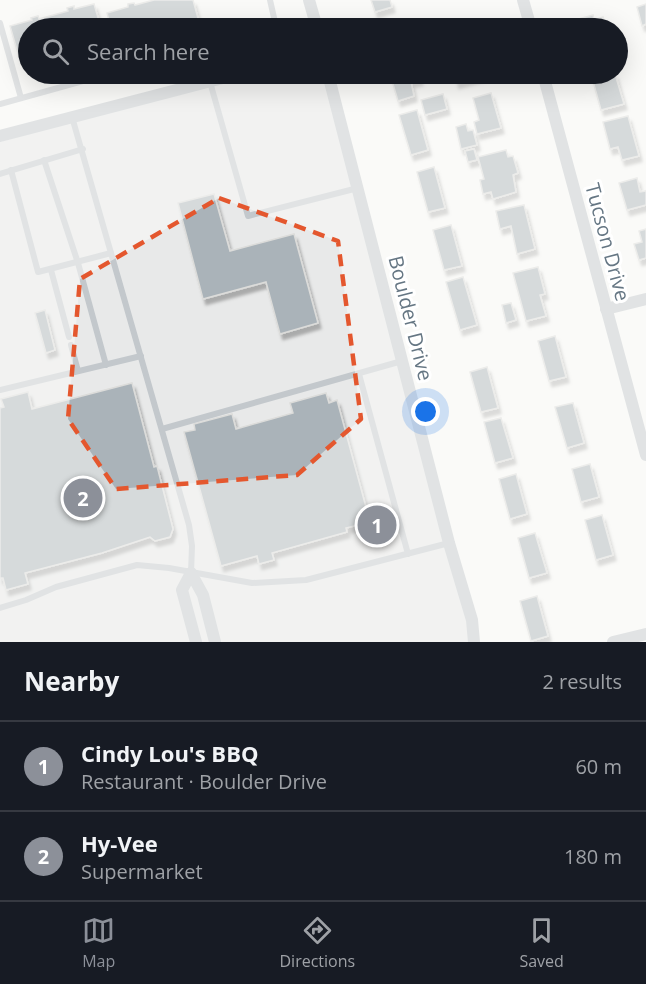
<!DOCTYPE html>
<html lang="en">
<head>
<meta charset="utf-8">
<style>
  body { margin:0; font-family:"Open Sans",sans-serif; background:#242831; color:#f1f3f6 }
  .you { position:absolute; left:426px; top:412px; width:21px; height:21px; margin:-15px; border:4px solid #fff; border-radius:50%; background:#1a73e8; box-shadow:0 0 0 9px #1a73e833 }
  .badge { display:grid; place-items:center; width:39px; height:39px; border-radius:50%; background:#8c9099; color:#fff; font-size:20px; font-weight:700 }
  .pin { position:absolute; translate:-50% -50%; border:3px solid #fff; box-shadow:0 2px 6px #0006 }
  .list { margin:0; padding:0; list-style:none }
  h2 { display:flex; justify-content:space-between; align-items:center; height:78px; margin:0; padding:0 24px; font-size:26px }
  h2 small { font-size:20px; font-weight:400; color:#9ea1a6 }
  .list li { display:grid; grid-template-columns:39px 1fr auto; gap:18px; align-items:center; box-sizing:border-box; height:90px; padding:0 24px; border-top:2px solid #363941 }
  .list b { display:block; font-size:22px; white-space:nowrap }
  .list p { margin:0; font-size:20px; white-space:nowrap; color:#9ea1a6 }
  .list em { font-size:20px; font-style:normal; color:#9ea1a6 }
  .icon { flex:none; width:33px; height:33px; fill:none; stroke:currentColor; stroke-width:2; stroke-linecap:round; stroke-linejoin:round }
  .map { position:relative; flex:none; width:646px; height:642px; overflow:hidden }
  .search { position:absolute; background:#171b24; box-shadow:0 6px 24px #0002; left:18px; right:18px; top:18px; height:66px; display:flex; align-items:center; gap:15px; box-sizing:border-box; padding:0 21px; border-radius:33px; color:#9ea1a6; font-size:22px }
  .sheet { height:258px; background:#171b24 }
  nav { display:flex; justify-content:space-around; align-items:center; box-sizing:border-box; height:84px; border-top:2px solid #363941; background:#171b24; font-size:16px; color:#9ea1a6 }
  nav a { display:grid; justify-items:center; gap:3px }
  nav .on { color:#8c9099 }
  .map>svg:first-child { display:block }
  .built { fill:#e8e9e9 }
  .building { fill:#aab3b9; stroke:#dcdcda; stroke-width:1.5; filter:url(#shadow) }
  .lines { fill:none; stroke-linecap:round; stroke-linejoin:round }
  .service { stroke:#c3c8cc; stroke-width:6 }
  .minor { stroke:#c3c8cc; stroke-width:12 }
  .marked { fill:none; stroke:#e4572e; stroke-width:4.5; stroke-dasharray:12 8; stroke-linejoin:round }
  .labels { text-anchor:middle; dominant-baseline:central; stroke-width:6; stroke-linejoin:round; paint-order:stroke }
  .street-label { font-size:20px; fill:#657683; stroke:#fff }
</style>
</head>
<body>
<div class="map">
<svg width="646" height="642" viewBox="0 0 646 642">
  <defs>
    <filter id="shadow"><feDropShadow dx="3" dy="5.5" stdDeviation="1.5" flood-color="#0004"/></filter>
  </defs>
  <rect width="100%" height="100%" fill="#fafaf8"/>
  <polygon class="built" points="239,74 328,74 474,642 0,642 0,142"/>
  <g class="building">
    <polygon points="154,0 193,0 199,22 179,27 179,28 111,28 107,13 128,7 128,4 134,3 135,5"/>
    <polygon points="371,0 390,0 392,7 375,12"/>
    <polygon points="94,4 101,28 28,28 28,55 19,57 10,26 32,20 31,18 38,16 39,19 68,11 67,8 74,6 74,9"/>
    <polygon points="646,4 646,24 642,26 637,7"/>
    <polygon points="593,15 594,20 603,17 606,28 578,28 575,20"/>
    <polygon points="390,74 418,74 420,80 411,82 414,96 398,101"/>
    <polygon points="454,74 486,74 486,75 456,83"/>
    <polygon points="591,74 615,74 624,104 601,110"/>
    <polygon points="491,93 501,128 477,134 474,122 479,120 473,98"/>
    <polygon points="443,94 447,109 425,115 421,100"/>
    <polygon points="417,110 428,150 411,155 399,115"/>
    <polygon points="628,116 639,156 622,160 618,147 610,149 603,122"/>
    <polygon points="466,124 468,131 473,130 477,145 461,149 456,127"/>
    <polygon points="474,149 477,160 468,162 465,151"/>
    <polygon points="506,150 508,157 513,156 518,173 513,175 516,192 493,199 491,192 483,194 480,180 484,179 478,157"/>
    <polygon points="434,167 445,208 428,212 417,172"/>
    <polygon points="637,178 640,192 646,191 646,205 627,210 619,183"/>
    <polygon points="214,194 230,251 294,234 318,323 280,334 266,282 203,299 178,203"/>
    <polygon points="524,205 535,249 517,254 511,226 500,229 496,211"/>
    <polygon points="451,225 462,266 444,270 433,230"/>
    <polygon points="646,229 646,258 639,260 634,244 642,242 639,231"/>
    <polygon points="538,267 545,294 540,295 546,316 526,321 513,273"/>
    <polygon points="463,277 477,325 460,330 446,282"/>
    <polygon points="511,303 516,320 506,323 502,305"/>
    <polygon points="45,310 55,350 46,353 35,313"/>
    <polygon points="555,336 566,377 549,381 538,341"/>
    <polygon points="487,367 498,408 481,412 470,372"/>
    <polygon points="132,383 154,467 157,466 173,529 170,537 155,541 150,537 102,553 25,573 28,584 6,590 3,578 0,578 0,408 4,407 1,399 28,392 32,409"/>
    <polygon points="326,393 329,403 337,400 370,522 346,528 347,532 272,553 274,560 259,564 257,556 221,566 184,432 195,430 194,424 232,414 236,429 293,413 290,403"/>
    <polygon points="573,403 584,443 567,448 555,407"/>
    <polygon points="501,418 513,458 495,463 484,422"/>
    <polygon points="590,464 599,497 581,502 572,469"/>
    <polygon points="516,474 527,514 510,519 499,479"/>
    <polygon points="602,515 613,555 596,560 585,520"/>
    <polygon points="535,533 547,573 529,578 518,538"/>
    <polygon points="537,596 548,636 531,641 520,601"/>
  </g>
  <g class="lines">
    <g class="service">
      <polyline points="0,23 21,98"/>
      <polyline points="266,28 275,22 270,0"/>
      <polyline points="210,82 248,216 358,188"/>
      <polyline points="0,104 108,74"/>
      <polyline points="72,117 189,525 192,546 191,573"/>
      <polyline points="44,160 78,263 106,365"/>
      <polyline points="11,170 38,272 111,253"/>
      <polyline points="0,174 83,149"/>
      <polyline points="51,270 69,337"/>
      <polyline points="71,345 78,371"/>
      <polyline points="359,374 408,554"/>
      <polyline points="0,390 141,356"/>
      <polyline points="162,429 402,361"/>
      <polyline points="0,608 26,600 56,587 137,565 169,568 252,583 306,580 449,543"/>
    </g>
    <g class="minor">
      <polyline points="309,0 317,28"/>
      <polyline points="523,0 531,28"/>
      <polyline points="328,74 449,543 472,620 474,642"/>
      <polyline points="543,74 646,455"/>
      <polyline points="0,136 238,74"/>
      <polyline points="606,309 646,299"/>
      <polyline points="191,573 203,595 215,642"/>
      <polyline points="191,573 182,590 196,642"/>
      <polyline points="613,642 646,634"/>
    </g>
  </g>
  <path d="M0 0H646V642H0ZM219 198 338 241 361 419 297 475 116 489 68 419 80 279Z" fill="#fafaf8" fill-opacity=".55" fill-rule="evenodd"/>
  <path class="marked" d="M219 198 338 241 361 419 297 475 116 489 68 419 80 279Z"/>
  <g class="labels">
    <g class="street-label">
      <text transform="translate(608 242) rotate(75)">Tucson Drive</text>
      <text transform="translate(411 318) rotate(76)">Boulder Drive</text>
    </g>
  </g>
</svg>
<div class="you"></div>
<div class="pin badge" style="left:377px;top:525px">1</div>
<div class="pin badge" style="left:83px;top:498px">2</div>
<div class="search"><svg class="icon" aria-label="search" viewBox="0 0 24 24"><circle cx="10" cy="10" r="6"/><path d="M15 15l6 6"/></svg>Search here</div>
</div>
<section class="sheet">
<h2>Nearby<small>2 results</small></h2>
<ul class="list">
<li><span class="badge">1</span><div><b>Cindy Lou's BBQ</b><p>Restaurant · Boulder Drive</p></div><em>60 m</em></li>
<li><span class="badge">2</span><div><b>Hy-Vee</b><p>Supermarket</p></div><em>180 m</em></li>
</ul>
</section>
<nav>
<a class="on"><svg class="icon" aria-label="map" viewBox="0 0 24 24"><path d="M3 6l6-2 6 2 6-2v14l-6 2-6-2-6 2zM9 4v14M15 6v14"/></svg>Map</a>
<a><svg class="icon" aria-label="directions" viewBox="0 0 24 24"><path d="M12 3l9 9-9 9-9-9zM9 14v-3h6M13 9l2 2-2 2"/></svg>Directions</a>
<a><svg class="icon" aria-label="saved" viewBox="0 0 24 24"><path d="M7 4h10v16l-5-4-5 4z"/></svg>Saved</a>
</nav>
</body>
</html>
